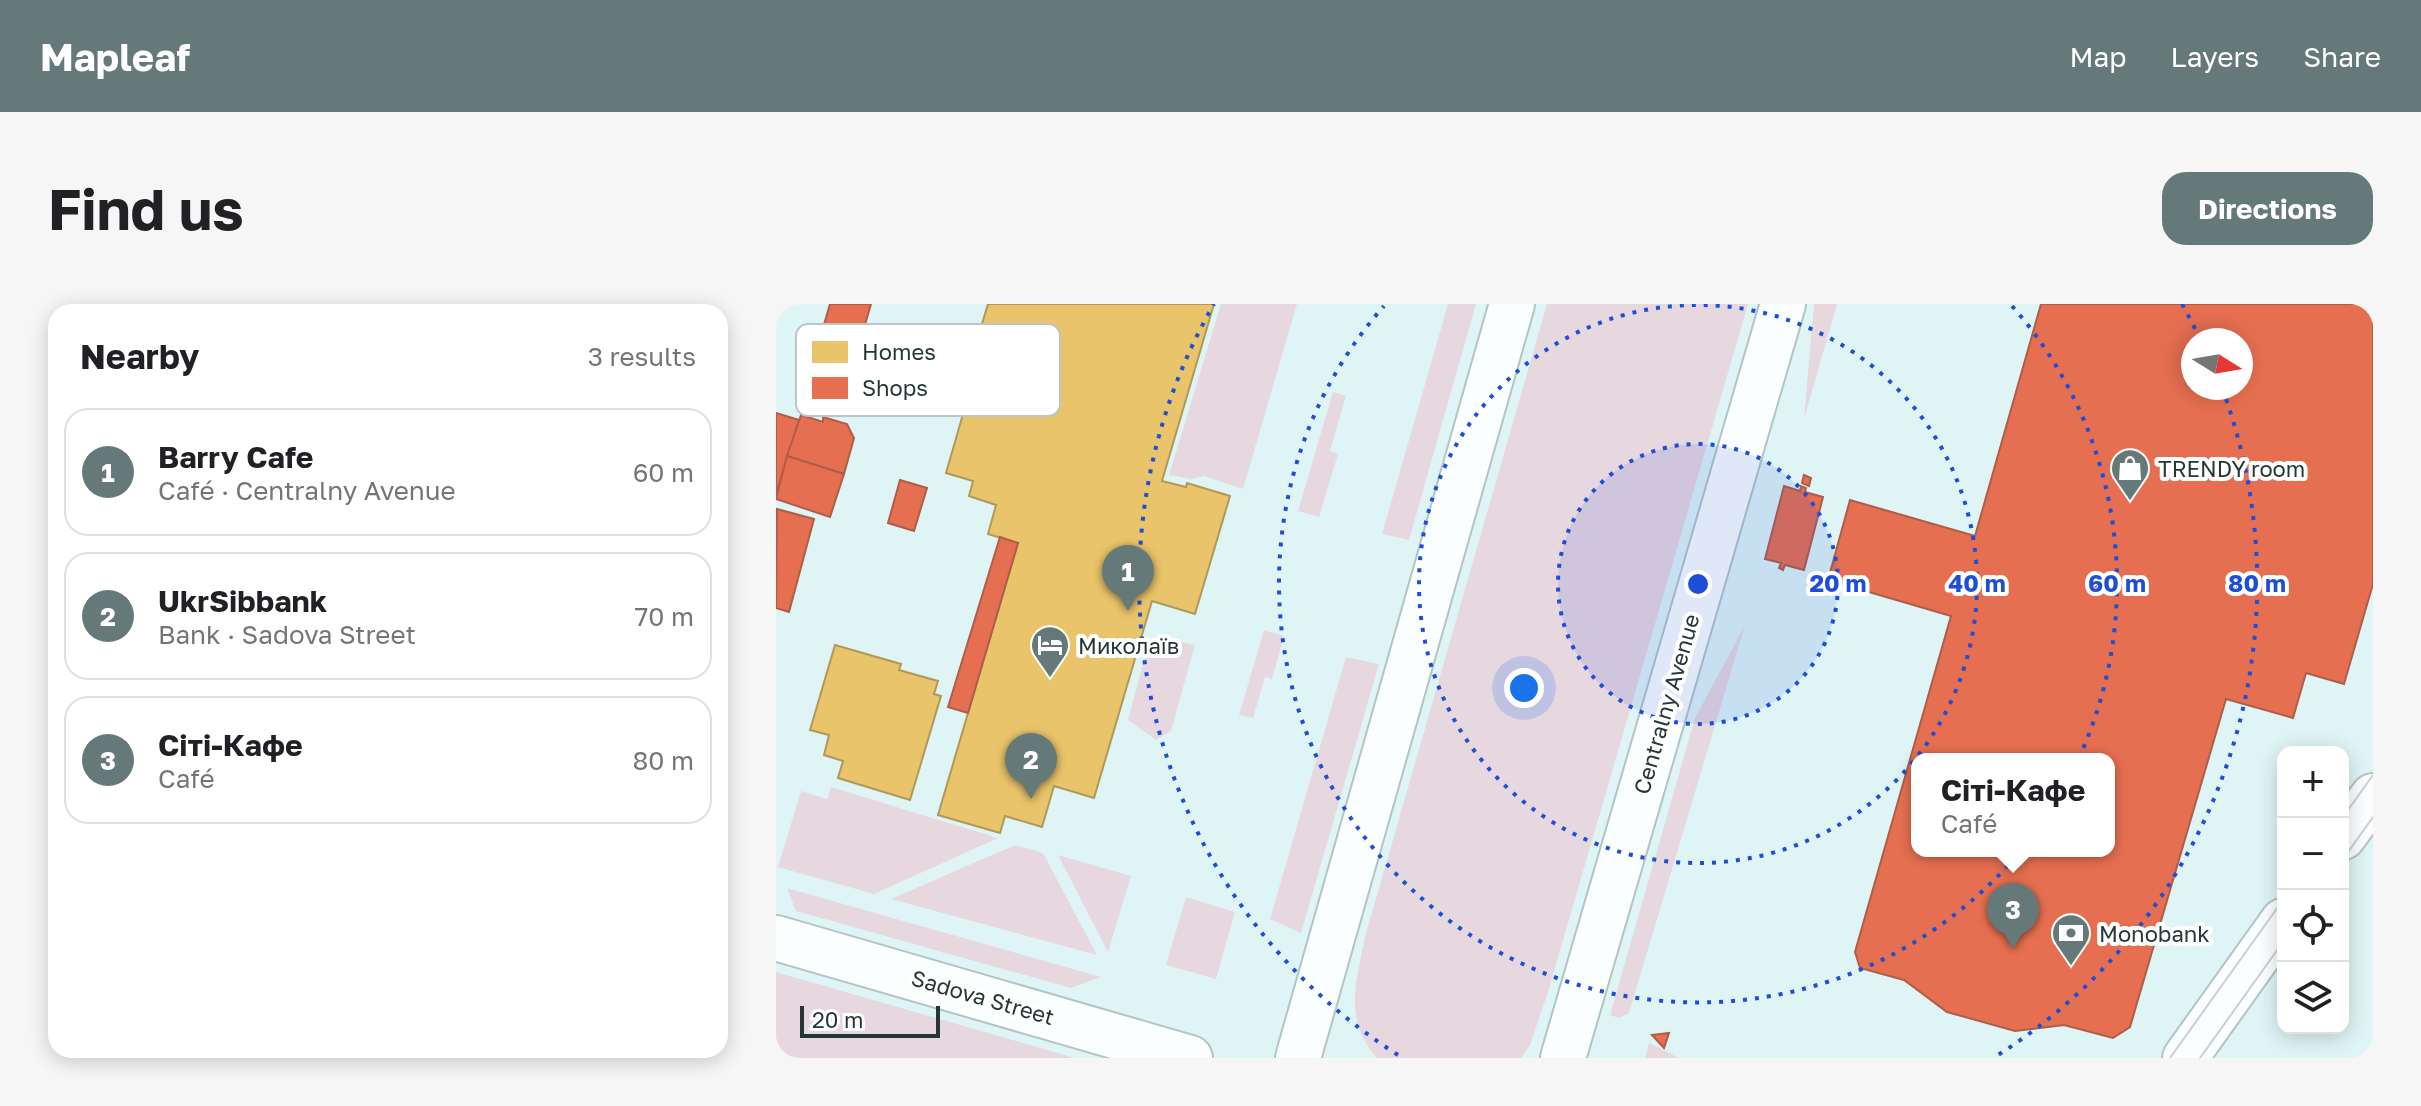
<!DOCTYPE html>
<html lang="en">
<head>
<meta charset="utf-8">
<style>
  body { margin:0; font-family:"Golos Text",sans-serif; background:#f6f6f6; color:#202124 }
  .controls { position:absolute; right:24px; bottom:24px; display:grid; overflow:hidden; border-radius:16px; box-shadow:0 4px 20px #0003 }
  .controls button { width:72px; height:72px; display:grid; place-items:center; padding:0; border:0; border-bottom:2px solid #e0e0e0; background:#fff; color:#202124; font:40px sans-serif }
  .compass { position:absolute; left:1405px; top:24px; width:72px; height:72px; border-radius:50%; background:#fff; box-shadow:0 4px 20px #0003; rotate:101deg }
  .scale { position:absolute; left:24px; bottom:20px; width:140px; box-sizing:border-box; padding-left:8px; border:4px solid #253636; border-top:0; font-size:22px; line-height:28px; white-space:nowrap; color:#253636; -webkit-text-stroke:6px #fff; paint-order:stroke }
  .you { position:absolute; left:748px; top:384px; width:28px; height:28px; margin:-20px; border:6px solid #fff; border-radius:50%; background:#1a73e8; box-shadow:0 0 0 12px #1a73e833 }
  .badge { display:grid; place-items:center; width:52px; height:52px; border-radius:50%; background:#667979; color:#fff; font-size:26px; font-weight:700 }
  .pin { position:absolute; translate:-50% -66px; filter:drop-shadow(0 2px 4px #0008) }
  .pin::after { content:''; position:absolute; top:42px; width:28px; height:24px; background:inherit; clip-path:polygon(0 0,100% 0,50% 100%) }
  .popup { position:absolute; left:1135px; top:449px; width:204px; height:104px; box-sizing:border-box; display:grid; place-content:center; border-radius:16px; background:#fff; filter:drop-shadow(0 2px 6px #0005); font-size:26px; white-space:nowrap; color:#757577 }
  .popup b { font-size:30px; color:#202124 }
  .popup::after { content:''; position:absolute; left:50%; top:100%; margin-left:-16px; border:16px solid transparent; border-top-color:#fff }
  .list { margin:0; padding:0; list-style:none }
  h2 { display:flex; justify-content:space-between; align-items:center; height:104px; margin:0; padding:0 32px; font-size:34px }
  h2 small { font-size:26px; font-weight:400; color:#757577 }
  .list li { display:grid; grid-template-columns:52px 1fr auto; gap:24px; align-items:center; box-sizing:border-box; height:128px; margin:0 16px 16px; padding:0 16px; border:2px solid #e0e0e0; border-radius:24px }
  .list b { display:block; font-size:30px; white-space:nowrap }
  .list p { margin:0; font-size:26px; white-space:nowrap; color:#757577 }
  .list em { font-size:26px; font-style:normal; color:#757577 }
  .icon { flex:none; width:44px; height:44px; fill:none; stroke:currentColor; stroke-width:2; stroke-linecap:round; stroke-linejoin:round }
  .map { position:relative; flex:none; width:1597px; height:754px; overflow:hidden; border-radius:24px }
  header { display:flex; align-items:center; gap:48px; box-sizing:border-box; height:112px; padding:0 40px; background:#667979; color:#fff }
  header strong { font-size:38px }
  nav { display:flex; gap:44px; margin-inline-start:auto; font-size:28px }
  .intro { display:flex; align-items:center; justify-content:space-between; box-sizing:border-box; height:192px; padding:0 48px }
  h1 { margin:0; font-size:56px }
  .button { padding:20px 36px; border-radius:24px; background:#667979; color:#fff; font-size:28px; font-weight:700 }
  main { display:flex; gap:48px; padding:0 48px }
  aside { flex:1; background:#fff; border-radius:24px; box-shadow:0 4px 20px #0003 }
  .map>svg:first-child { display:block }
  .green { fill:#e7d8e0 }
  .homes { fill:#e9c46a; stroke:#ae995a; stroke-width:2 }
  .shops { fill:#e76f51; stroke:#ad5e49; stroke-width:2; fill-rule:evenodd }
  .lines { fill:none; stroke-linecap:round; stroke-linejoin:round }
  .minor-casing { stroke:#b2c4c4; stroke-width:48 }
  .secondary-casing { stroke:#b2c4c4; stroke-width:48 }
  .minor { stroke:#fafefe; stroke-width:44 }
  .secondary { stroke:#fafefe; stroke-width:44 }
  .tram { stroke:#cad0d0; stroke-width:2 }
  .ring { fill:none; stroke:#1d4ed8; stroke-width:4; stroke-dasharray:4 8 }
  .labels { text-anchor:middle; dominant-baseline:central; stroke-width:8; stroke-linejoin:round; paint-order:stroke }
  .poi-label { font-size:22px; fill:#253636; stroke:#fff; text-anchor:start }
  .street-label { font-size:22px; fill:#253636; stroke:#fff }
  .key { fill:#fff; stroke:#bec3c3; stroke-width:2 }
  .key-label { font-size:22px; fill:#253636 }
  .centre { fill:#1d4ed8; stroke:#fff; stroke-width:4 }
  .ring-label { font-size:24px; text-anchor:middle; font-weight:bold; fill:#1d4ed8; stroke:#fff; stroke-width:8; stroke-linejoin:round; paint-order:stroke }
</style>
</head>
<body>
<header>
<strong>Mapleaf</strong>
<nav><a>Map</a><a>Layers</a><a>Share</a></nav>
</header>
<div class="intro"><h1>Find us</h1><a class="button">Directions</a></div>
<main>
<aside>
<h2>Nearby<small>3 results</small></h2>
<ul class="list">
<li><span class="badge">1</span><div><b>Barry Cafe</b><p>Café · Centralny Avenue</p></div><em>60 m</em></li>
<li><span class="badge">2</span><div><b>UkrSibbank</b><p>Bank · Sadova Street</p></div><em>70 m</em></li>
<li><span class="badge">3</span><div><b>Сіті-Кафе</b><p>Café</p></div><em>80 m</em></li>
</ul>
</aside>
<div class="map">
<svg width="1597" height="754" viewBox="0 0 1597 754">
  <rect width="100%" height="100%" fill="#dff5f5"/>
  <g class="green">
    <polygon points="445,0 521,0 467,185 428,172 415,175 393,171"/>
    <polygon points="672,0 700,0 633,236 606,230"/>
    <path d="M771 0H972L772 688 754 741 745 754H601C567 715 580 679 589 633Z"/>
    <polygon points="1038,0 1061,0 1028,115"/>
    <polygon points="557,88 570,92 554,147 562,150 543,213 522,207"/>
    <polygon points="969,321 853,709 843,714 834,711 919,414"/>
    <polygon points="488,326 508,332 496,375 489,373 477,414 463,411"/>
    <polygon points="395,336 419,341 395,427 380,436 352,416 368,355"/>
    <polygon points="570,353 603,360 525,629 494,615"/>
    <polygon points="55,483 222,534 98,590 2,563 25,487 51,495"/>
    <polygon points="239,541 267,549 321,651 115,595"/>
    <polygon points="282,551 355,572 332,648"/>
    <polygon points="11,584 325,673 295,684 20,607"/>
    <polygon points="410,593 459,608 440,675 390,661"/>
    <polygon points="0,668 299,754 0,754"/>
    <polygon points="873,739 903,754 869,754"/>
  </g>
  <g class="homes">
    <polygon points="212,0 438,0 386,177 410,183 411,179 454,192 419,310 376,297 318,494 278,482 266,523 229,512 224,529 162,511 242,239 212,230 220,201 193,192 197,177 170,169 202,58 195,56"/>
    <polygon points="59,341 125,360 123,366 162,377 158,390 165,392 134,496 62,474 67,457 48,451 53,431 34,426"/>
  </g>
  <g class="shops">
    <polygon points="54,0 95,0 69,90 31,79"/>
    <path d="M1265 0H1597V280L1568 380 1530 369 1517 414 1450 395 1354 723 1337 734 1288 721 1239 727 1171 708 1128 676 1084 664 1079 648 1175 312 1052 276 1074 196 1199 232ZM1417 36H1465V84H1417ZM1141 455H1333V547H1141Z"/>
    <polygon points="0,109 23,116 0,190"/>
    <polygon points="25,111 47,118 47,113 71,120 78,134 68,170 11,152"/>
    <polygon points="11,152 68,170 54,213 0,195"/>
    <polygon points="1028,171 1035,174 1033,182 1026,179"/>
    <polygon points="124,176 151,184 138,227 112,219"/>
    <polygon points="1008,182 1024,187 1025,182 1030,184 1029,188 1047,193 1028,266 1009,261 1007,266 1003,264 1005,259 989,255"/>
    <polygon points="1,205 38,215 13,308 0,304"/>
    <polygon points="224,233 242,239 192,409 172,403"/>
    <polygon points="893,729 888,744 876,731"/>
  </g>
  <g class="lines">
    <defs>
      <g id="minor">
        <polyline points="1567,533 1597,492"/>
        <polyline points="1409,754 1507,617"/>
      </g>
      <g id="secondary">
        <polyline points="0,634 414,754"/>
        <polyline points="522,754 736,0"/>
        <polyline points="787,754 1007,0"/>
      </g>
    </defs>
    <use href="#minor" class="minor-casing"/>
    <use href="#secondary" class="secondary-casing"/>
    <use href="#minor" class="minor"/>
    <use href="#secondary" class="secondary"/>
    <g class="tram">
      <polyline points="1567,513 1597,471"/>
      <polyline points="1567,555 1597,513"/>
      <polyline points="1394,754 1507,596"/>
      <polyline points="1424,754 1507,638"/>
    </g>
  </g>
  <circle cx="922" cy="280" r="140" fill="#1d4ed8" fill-opacity=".12"/>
  <g class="ring">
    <circle cx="922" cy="280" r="140"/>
    <circle cx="922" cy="280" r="279"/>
    <path d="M1236 2A419 419 0 1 1 608 2"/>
    <path d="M622 751A559 559 0 0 1 438 0M1406 0A559 559 0 0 1 1424 35M1446 84A559 559 0 0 1 1222 751"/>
  </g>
  <defs>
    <symbol id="shop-pin" viewBox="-11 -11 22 30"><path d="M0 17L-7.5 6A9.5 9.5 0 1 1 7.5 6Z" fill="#667979" stroke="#fff"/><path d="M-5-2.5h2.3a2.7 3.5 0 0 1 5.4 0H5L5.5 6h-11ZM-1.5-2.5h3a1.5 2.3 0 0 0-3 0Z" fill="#fff"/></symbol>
    <symbol id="hotel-pin" viewBox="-11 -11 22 30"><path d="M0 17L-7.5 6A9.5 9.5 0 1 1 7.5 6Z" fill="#667979" stroke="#fff"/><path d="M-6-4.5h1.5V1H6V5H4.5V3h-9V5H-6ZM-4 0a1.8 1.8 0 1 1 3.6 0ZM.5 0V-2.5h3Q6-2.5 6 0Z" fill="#fff"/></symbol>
    <symbol id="bank-pin" viewBox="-11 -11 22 30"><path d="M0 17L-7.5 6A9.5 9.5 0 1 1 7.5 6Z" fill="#667979" stroke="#fff"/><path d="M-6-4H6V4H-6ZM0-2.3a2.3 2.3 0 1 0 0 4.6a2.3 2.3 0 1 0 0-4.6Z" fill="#fff"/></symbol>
  </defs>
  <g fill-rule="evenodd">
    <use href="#shop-pin" x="1332" y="142" width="44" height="60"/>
    <use href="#hotel-pin" x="252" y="319" width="44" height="60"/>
    <use href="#bank-pin" x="1273" y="607" width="44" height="60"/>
  </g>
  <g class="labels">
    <g class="poi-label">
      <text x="1382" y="164">TRENDY room</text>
      <text x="302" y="341">Миколаїв</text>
      <text x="1323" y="629">Monobank</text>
    </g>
    <g class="street-label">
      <text transform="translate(890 400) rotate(-74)">Centralny Avenue</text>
      <text transform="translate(207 693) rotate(16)">Sadova Street</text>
    </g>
  </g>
  <rect x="20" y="20" width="264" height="92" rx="12" class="key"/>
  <rect x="36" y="37" width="36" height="22" fill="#e9c46a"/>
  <rect x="36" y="73" width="36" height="22" fill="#e76f51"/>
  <g class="key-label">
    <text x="86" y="56">Homes</text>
    <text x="86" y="92">Shops</text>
  </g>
  <circle cx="922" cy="280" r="12" class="centre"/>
  <g class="ring-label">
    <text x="1062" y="288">20 m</text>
    <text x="1201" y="288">40 m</text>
    <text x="1341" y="288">60 m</text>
    <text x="1481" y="288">80 m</text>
  </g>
</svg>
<div class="controls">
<button>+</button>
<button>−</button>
<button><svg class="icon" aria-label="locate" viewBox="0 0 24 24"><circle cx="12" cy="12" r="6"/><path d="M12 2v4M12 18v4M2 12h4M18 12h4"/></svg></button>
<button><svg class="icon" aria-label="layers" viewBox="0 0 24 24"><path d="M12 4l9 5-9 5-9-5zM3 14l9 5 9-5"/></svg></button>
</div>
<svg class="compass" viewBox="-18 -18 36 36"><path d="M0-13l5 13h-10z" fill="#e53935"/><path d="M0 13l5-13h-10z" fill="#757577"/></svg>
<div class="scale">20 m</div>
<div class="you"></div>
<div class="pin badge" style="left:352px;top:307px">1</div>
<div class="pin badge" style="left:255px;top:495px">2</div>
<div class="pin badge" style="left:1237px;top:645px">3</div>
<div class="popup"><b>Сіті-Кафе</b>Café</div>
</div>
</main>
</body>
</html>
